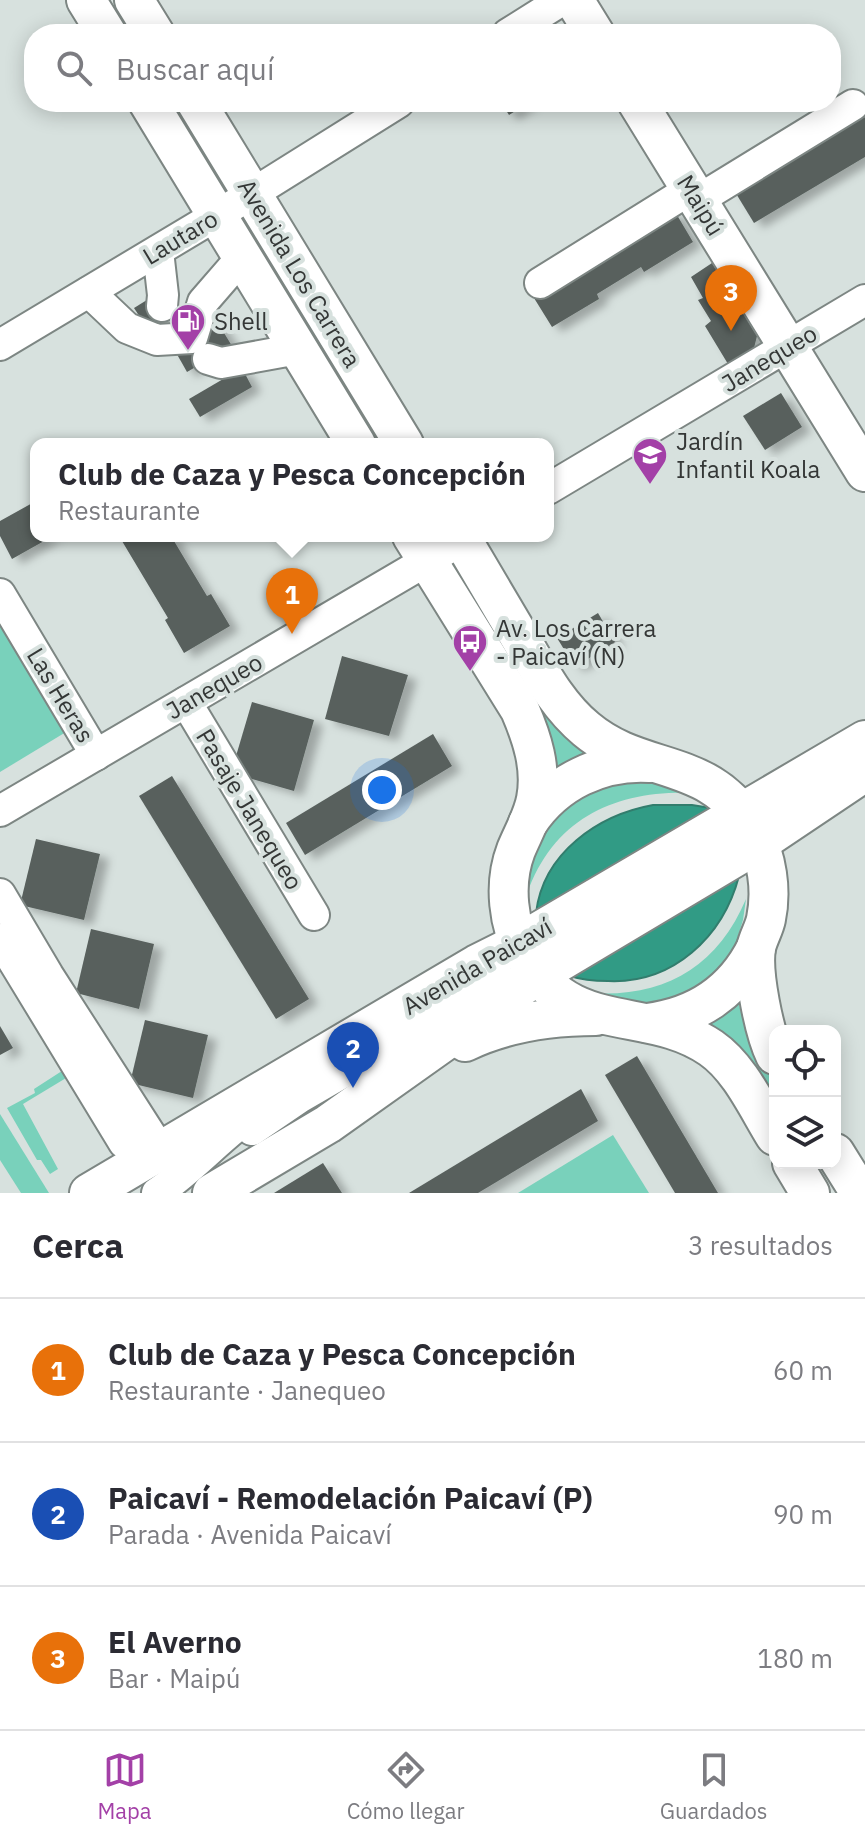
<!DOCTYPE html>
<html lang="es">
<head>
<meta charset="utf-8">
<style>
  body { margin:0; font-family:"IBM Plex Sans",sans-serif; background:#f7f7f7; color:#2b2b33 }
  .controls { position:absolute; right:24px; bottom:24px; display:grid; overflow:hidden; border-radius:16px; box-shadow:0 4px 20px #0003 }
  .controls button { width:72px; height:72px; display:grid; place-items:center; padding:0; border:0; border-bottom:2px solid #e1e1e2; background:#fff; color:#2b2b33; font:40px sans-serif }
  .you { position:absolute; left:382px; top:790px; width:28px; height:28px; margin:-20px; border:6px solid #fff; border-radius:50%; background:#1a73e8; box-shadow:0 0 0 12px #1a73e833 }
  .badge { display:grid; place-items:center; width:52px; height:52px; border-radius:50%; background:#a340a7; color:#fff; font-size:26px; font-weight:700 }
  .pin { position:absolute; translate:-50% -66px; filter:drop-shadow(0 2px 4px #0008) }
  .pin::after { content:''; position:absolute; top:42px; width:28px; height:24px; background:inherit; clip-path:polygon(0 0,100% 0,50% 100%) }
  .popup { position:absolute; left:30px; top:438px; width:524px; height:104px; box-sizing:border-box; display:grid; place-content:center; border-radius:16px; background:#fff; filter:drop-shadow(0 2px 6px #0005); font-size:26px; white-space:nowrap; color:#7c7c81 }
  .popup b { font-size:30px; color:#2b2b33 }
  .popup::after { content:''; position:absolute; left:50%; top:100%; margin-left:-16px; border:16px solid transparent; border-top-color:#fff }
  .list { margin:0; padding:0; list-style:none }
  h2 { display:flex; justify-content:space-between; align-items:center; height:104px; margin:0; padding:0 32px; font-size:34px }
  h2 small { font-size:26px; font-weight:400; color:#7c7c81 }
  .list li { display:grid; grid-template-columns:52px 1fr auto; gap:24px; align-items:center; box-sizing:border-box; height:144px; padding:0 32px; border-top:2px solid #e1e1e2 }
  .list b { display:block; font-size:30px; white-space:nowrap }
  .list p { margin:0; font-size:26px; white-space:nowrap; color:#7c7c81 }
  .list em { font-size:26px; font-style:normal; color:#7c7c81 }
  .icon { flex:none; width:44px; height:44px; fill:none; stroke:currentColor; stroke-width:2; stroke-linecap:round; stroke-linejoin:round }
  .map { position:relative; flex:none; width:865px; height:1193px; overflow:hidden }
  .search { position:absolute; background:#fff; box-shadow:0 4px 20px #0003; left:24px; right:24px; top:24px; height:88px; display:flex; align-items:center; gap:20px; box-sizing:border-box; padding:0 28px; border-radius:32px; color:#7c7c81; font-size:30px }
  .sheet { height:536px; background:#fff }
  nav { display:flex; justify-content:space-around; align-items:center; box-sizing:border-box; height:112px; border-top:2px solid #e1e1e2; background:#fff; font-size:22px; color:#7c7c81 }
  nav a { display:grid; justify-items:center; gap:4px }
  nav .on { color:#a340a7 }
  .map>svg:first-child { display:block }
  .green { fill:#79d1bb }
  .water { fill:#319b85; stroke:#327d6d; stroke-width:2 }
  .building { fill:#58605d; filter:url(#shadow) }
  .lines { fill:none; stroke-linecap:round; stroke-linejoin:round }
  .minor-casing { stroke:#7d8683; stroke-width:34 }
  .major-casing { stroke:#7d8683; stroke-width:42 }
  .minor { stroke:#fff; stroke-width:30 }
  .major { stroke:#fff; stroke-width:38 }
  .labels { text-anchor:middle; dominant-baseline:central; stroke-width:8; stroke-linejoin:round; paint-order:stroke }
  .street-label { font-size:24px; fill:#343736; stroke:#d7e1de }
  .poi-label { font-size:24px; fill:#343736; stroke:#d7e1de; text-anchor:start }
</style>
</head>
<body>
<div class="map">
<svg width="865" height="1193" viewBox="0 0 865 1193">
  <defs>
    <filter id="shadow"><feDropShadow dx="9" dy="5" stdDeviation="4" flood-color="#0004"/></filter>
  </defs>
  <rect width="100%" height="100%" fill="#d7e1de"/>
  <g class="green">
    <polygon points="462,579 482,600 593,756 558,780 550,737 468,597"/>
    <polygon points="0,623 66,732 0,772"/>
    <path d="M651 779 693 793C617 790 554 817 527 894L524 875 553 815 599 785Z"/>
    <path d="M746 899 743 920 733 953 713 981 653 1007 590 993C663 998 717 968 746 899Z"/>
    <polygon points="738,1001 746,1031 775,1082 775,1106 701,1024 721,1018"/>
    <polygon points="65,1069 76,1072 23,1104 58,1169 50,1174 41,1160 37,1160 7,1108 35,1093 34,1089"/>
    <polygon points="0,1114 49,1193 21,1193 0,1160"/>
    <polygon points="613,1135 649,1193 518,1193"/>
  </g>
  <g class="water">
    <path d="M653 805H692L711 808 536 913C543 853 598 815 653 805Z"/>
    <path d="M739 876C723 937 673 984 608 981 595 981 582 980 570 976Z"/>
  </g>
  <g class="building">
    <polygon points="501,102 530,102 509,115"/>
    <polygon points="861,111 865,118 865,157 754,223 732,187"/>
    <polygon points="674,210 693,242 644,272 641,267 597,294 599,299 552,327 534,298"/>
    <polygon points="712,263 757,336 754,348 728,364 705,326 711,321 698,300 703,298 691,277"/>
    <polygon points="155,295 168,315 147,328 134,308"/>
    <polygon points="218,323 232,346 187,372 174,349"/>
    <polygon points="242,368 252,387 200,417 189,399"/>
    <polygon points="781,393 802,427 765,450 743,416"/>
    <polygon points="36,501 36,536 53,536 12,559 0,536 0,521"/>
    <polygon points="119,536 171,536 207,596 211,594 230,626 184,653 165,620 168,618"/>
    <polygon points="598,613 615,642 575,667 557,638"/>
    <polygon points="342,656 408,675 389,736 325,719"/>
    <polygon points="252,702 314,720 294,791 231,773"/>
    <polygon points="433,734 452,766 305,855 286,823"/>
    <polygon points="172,776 309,999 276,1019 139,796"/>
    <polygon points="36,839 100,854 84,920 20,905"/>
    <polygon points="91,929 154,944 139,1009 76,993"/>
    <polygon points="145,1020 208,1035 193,1098 130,1083"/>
    <polygon points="0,1026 13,1048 0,1055"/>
    <polygon points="637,1056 718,1193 675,1193 605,1075"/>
    <polygon points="581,1089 598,1121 478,1193 409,1193"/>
    <polygon points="323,1163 342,1193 274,1193"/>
  </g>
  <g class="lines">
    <defs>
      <g id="minor">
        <polyline points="508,34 562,0"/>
        <polyline points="698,200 853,105"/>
        <polyline points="158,251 163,295 162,306"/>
        <polyline points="540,283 691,189"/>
        <polyline points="89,292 127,328 157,340 192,338 203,302 242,257"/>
        <polyline points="0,345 252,194 399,102"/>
        <polyline points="208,359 221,363 298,349"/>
        <polyline points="548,489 865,300"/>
        <polyline points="0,594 96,755"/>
        <polyline points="186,702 314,915"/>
        <polyline points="0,811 469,536"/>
        <polyline points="0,894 48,975 161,1151"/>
        <polyline points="0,939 124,1143"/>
        <polyline points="252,1130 299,1098 454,1008 509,983"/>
        <path d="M157 1193C195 1168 224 1131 264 1107"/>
      </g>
      <g id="major">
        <polyline points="86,0 107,34"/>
        <polyline points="134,0 155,34"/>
        <polyline points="574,0 595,34"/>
        <polyline points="148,102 356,444"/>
        <polyline points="196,102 404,444"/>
        <polyline points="637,102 865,472"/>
        <path d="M412 536 520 710C532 738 542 768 536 799 533 816 523 833 516 850 503 884 508 925 525 956 571 1038 647 1004 711 1048 740 1068 757 1107 775 1136"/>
        <path d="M460 536C481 571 501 606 522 641 541 673 557 705 586 729 643 777 712 755 753 831 767 857 772 890 766 919 764 929 758 938 756 948 752 973 764 1032 775 1055"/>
        <path d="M528 823C555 782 601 760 650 763"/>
        <path d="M647 1023C696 1017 734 992 756 948"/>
        <path d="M465 1042C507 1022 551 1016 596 1016"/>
        <polyline points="835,1153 860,1193"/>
        <polyline points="792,1163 810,1193"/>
        <polyline points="89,1193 477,964 519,943 865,740"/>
        <polyline points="212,1193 328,1124 538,975 759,843 865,772"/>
      </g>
    </defs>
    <use href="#minor" class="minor-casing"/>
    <use href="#major" class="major-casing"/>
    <use href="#minor" class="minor"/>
    <use href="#major" class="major"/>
  </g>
  <defs>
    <symbol id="fuel-pin" viewBox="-11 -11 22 30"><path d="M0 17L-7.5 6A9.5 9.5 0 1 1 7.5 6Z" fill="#a340a7" stroke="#d7e1de"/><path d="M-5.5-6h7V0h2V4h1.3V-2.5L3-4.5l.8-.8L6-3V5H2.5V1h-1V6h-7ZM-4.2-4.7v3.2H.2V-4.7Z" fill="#fff"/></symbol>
    <symbol id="school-pin" viewBox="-11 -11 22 30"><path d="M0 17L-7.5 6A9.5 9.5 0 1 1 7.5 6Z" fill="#a340a7" stroke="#d7e1de"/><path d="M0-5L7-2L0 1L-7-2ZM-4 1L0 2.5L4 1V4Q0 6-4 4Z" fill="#fff"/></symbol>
    <symbol id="bus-pin" viewBox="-11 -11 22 30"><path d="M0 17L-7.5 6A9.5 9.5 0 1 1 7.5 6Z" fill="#a340a7" stroke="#d7e1de"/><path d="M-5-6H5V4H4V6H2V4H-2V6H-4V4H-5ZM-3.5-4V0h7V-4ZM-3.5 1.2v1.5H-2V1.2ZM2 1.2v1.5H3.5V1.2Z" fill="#fff"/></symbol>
  </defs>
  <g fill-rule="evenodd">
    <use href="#fuel-pin" x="168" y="301" width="40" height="54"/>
    <use href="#school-pin" x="630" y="435" width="40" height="54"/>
    <use href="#bus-pin" x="450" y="622" width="40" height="54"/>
  </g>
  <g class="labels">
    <g class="street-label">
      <text transform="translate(701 205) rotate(58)">Maipú</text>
      <text transform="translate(180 237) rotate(-31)">Lautaro</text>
      <text transform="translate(300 273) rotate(59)">Avenida Los Carrera</text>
      <text transform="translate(769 358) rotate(-31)">Janequeo</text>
      <text transform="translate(214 686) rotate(-30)">Janequeo</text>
      <text transform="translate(61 695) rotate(59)">Las Heras</text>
      <text transform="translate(250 809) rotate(59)">Pasaje Janequeo</text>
      <text transform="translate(477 966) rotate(-30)">Avenida Paicaví</text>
    </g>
    <g class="poi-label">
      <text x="214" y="321">Shell</text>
      <text x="676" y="441">Jardín<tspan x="676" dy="28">Infantil Koala</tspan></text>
      <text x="496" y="628">Av. Los Carrera<tspan x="496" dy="28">- Paicaví (N)</tspan></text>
    </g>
  </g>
</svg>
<div class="controls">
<button><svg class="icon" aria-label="locate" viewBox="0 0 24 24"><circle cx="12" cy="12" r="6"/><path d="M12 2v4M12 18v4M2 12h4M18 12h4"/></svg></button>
<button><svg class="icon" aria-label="layers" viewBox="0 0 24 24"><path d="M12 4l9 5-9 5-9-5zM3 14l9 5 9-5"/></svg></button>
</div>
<div class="you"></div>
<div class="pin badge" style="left:292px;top:634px;background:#e8710a">1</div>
<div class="popup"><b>Club de Caza y Pesca Concepción</b>Restaurante</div>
<div class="pin badge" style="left:353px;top:1088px;background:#1a4fb4">2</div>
<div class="pin badge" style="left:731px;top:331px;background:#e8710a">3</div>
<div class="search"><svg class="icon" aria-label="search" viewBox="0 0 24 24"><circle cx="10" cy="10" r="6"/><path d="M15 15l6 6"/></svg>Buscar aquí</div>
</div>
<section class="sheet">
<h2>Cerca<small>3 resultados</small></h2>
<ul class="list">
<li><span class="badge" style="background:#e8710a">1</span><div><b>Club de Caza y Pesca Concepción</b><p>Restaurante · Janequeo</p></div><em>60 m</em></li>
<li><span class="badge" style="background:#1a4fb4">2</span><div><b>Paicaví - Remodelación Paicaví (P)</b><p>Parada · Avenida Paicaví</p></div><em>90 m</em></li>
<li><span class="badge" style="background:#e8710a">3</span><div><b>El Averno</b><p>Bar · Maipú</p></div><em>180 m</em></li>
</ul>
</section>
<nav>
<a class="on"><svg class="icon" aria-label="map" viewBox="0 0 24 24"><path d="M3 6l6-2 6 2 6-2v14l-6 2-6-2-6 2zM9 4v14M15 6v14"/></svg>Mapa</a>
<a><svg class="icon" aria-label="directions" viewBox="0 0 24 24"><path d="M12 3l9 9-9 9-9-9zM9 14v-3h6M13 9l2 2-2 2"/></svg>Cómo llegar</a>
<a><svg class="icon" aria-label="saved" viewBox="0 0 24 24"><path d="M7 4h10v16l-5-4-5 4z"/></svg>Guardados</a>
</nav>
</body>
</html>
